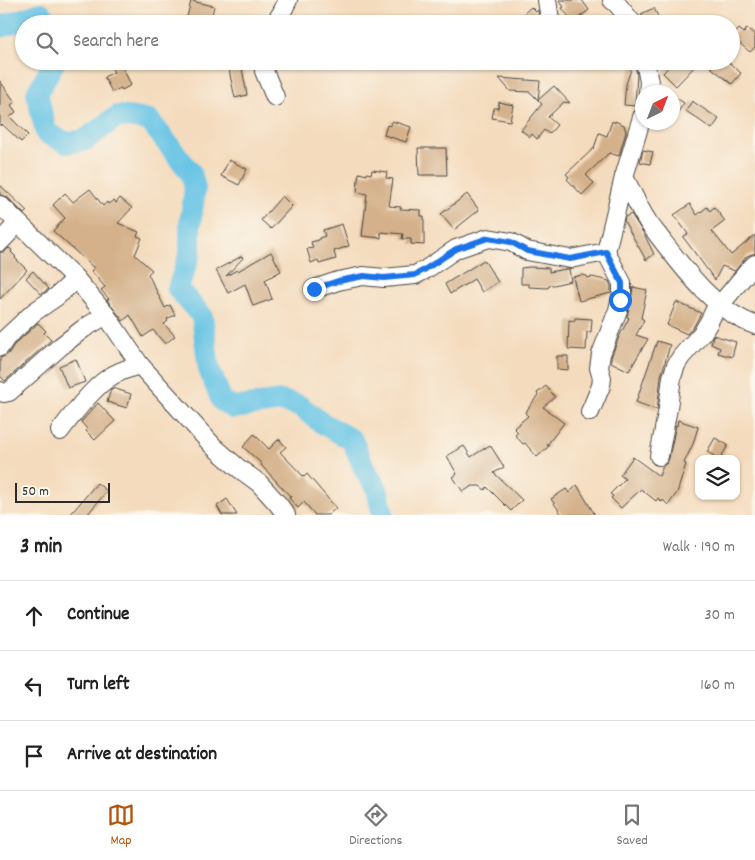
<!DOCTYPE html>
<html lang="en">
<head>
<meta charset="utf-8">
<style>
  body { margin:0; font-family:Dekko,sans-serif; background:#f2f2f2; color:#222 }
  .controls { position:absolute; right:15px; bottom:15px; display:grid; overflow:hidden; border-radius:10px; box-shadow:0 1px 4px #0004 }
  .controls button { width:45px; height:45px; display:grid; place-items:center; padding:0; border:0; border-bottom:1px solid #e0e0e0; background:#fff; color:#222; font:25px sans-serif }
  .compass { position:absolute; left:635px; top:85px; width:45px; height:45px; border-radius:50%; background:#fff; box-shadow:0 1px 4px #0004; rotate:42deg }
  .scale { position:absolute; left:15px; bottom:12px; width:95px; box-sizing:border-box; padding-left:5px; border:2px solid #2b2b2b; border-top:0; font-size:14px; line-height:18px; white-space:nowrap; color:#2b2b2b; -webkit-text-stroke:4px #fbf7ec; paint-order:stroke }
  .stop { position:absolute; width:15px; height:15px; margin:-11px; border:4px solid #1a73e8; border-radius:50%; background:#fff }
  .stop.end { background:#1a73e8; border-color:#fff; box-shadow:0 1px 5px #0008 }
  .list { margin:0; padding:0; list-style:none }
  h2 { display:flex; justify-content:space-between; align-items:center; height:65px; margin:0; padding:0 20px; font-size:21px }
  h2 small { font-size:16px; font-weight:400; color:#767676 }
  .list li { display:grid; grid-template-columns:32px 1fr auto; gap:15px; align-items:center; box-sizing:border-box; height:70px; padding:0 20px; border-top:1px solid #e0e0e0 }
  .list b { display:block; font-size:19px; white-space:nowrap }
  .list em { font-size:16px; font-style:normal; color:#767676 }
  .icon { flex:none; width:28px; height:28px; fill:none; stroke:currentColor; stroke-width:2; stroke-linecap:round; stroke-linejoin:round }
  .map { position:relative; flex:none; width:755px; height:515px; overflow:hidden }
  .search { position:absolute; background:#fff; box-shadow:0 1px 4px #0004; left:15px; right:15px; top:15px; height:55px; display:flex; align-items:center; gap:12px; box-sizing:border-box; padding:0 18px; border-radius:28px; color:#767676; font-size:19px }
  .sheet { height:275px; background:#fff }
  nav { display:flex; justify-content:space-around; align-items:center; box-sizing:border-box; height:70px; border-top:1px solid #e0e0e0; background:#fff; font-size:14px; color:#767676 }
  nav a { display:grid; justify-items:center; gap:2px }
  nav .on { color:#b45309 }
  .map>svg:first-child { display:block }
  .lines { fill:none; stroke-linecap:round; stroke-linejoin:round }
  .river { stroke:#67c4e5; stroke-width:22 }
  .building { fill:#d4b18a }
  .minor-casing { stroke:#494541; stroke-width:20 }
  .minor { stroke:#fff; stroke-width:18 }
  .route { stroke:#1a73e8; stroke-width:6 }
</style>
</head>
<body>
<div class="map">
<svg width="755" height="515" viewBox="0 0 755 515">
  <rect width="100%" height="100%" fill="#fbf7ec"/>
  <filter id="ink" filterUnits="userSpaceOnUse"><feTurbulence type="fractalNoise" baseFrequency=".02" numOctaves="2"/><feDisplacementMap in="SourceGraphic" scale="10" xChannelSelector="R" yChannelSelector="G"/><feConvolveMatrix kernelMatrix="1 2 1 2 8 2 1 2 1" color-interpolation-filters="sRGB"/></filter>
  <filter id="wash" filterUnits="userSpaceOnUse"><feTurbulence type="fractalNoise" baseFrequency=".0096" numOctaves="4" result="noise"/><feDisplacementMap in="SourceGraphic" scale="20" xChannelSelector="R" yChannelSelector="G"/><feGaussianBlur stdDeviation="1.12" result="paint"/><feColorMatrix in="noise" values="0 0 0 0 0 0 0 0 0 0 0 0 0 0 0 0 0 1.4 0 .05"/><feComposite in="paint" operator="in"/></filter>
  <g filter="url(#wash)">
    <rect width="100%" height="100%" fill="#f4dbbd"/>
    <g class="lines">
      <g class="river">
        <polyline points="0,27 41,13 49,24"/>
        <polyline points="55,61 37,93 46,133 67,143 85,140 118,116 149,120 191,173 195,188 190,225 190,253 178,289 202,316 209,369 222,401 233,408 281,401 300,406 322,423 352,440 365,470 377,489 383,515"/>
      </g>
    </g>
    <g id="blocks">
      <g class="building">
        <polygon points="559,0 582,0 589,10 573,22 562,8 564,7"/>
        <polygon points="191,1 214,6 211,19 204,17 202,24 190,22 191,18 187,17"/>
        <polygon points="531,7 536,12 538,10 540,24 528,24 521,16"/>
        <polygon points="654,8 659,19 655,20 657,24 646,24 641,14"/>
        <polygon points="747,28 755,35 755,47 750,52 732,37 739,29 744,33"/>
        <polygon points="634,61 637,74 635,106 624,105 626,84"/>
        <polygon points="674,61 700,61 676,86 663,73"/>
        <polygon points="703,61 727,61 741,73 732,84"/>
        <polygon points="241,63 247,95 235,98 230,75 229,65"/>
        <polygon points="121,64 131,85 122,90 121,88 112,92 104,77 114,72 112,69"/>
        <polygon points="499,78 540,81 538,100 554,86 570,103 564,102 548,117 557,125 549,134 544,130 537,139 532,134 530,137 521,130 542,104 530,92 510,91"/>
        <polygon points="0,81 15,102 11,105 16,112 10,117 28,135 21,142 2,124 0,126"/>
        <polygon points="672,95 684,103 672,121"/>
        <polygon points="692,101 719,119 712,129 686,111"/>
        <polygon points="499,102 513,105 510,121 492,118 494,108 498,108"/>
        <polygon points="392,121 411,127 406,142 384,135 387,125 390,126"/>
        <polygon points="612,121 615,123 615,121 624,125 626,132 619,156 609,153 586,175 594,183 582,195 567,179 569,177 566,174 594,148 599,133 607,136"/>
        <polygon points="418,148 446,148 447,175 419,175"/>
        <polygon points="643,150 653,152 650,164 640,162"/>
        <polygon points="229,160 247,169 239,185 221,176"/>
        <polygon points="372,170 387,172 386,178 393,179 389,206 401,207 400,209 421,210 421,216 424,216 424,245 411,244 411,239 402,239 403,234 381,232 381,238 362,236 367,194 357,192 358,179 359,173 367,175 367,173 371,174"/>
        <polygon points="0,185 27,211 24,214 7,197 0,195"/>
        <polygon points="90,189 103,206 107,202 108,204 114,200 116,203 120,198 132,208 118,223 139,232 137,236 142,238 135,255 152,270 148,274 165,308 170,305 175,315 167,319 168,321 164,324 175,336 165,344 153,330 143,337 130,315 123,321 107,300 109,299 101,290 105,287 91,271 94,268 53,231 65,218 53,205 65,193 73,202"/>
        <polygon points="467,194 479,210 454,230 441,214"/>
        <polygon points="282,196 292,206 271,229 261,220"/>
        <polygon points="690,204 697,215 707,207 710,211 714,207 725,221 712,231 731,255 755,235 755,254 752,254 747,256 735,271 722,266 715,280 683,237 688,234 674,215"/>
        <polygon points="631,214 644,234 654,254 646,260 624,221 625,217"/>
        <polygon points="342,224 349,246 334,251 336,259 319,264 318,260 311,263 307,249 313,248 311,242 319,240 319,238 325,236 323,230"/>
        <polygon points="9,248 12,250 11,252 16,257 15,258 27,270 0,299 0,252 3,252"/>
        <polygon points="271,252 281,271 265,280 272,299 253,306 245,284 228,293 216,270 242,256 243,258 226,276 237,270 238,271"/>
        <polygon points="484,260 498,282 482,292 474,279 450,294 445,284"/>
        <polygon points="530,267 549,268 549,272 566,269 569,269 571,281 549,286 548,288 529,287 529,284 521,284 521,268"/>
        <polygon points="33,271 49,289 41,294 26,278"/>
        <polygon points="582,275 587,276 588,278 592,277 609,281 611,286 611,293 579,301 573,277"/>
        <polygon points="633,287 647,290 641,318 644,320 636,335 648,339 629,371 611,362 611,357 619,337 629,318 627,317 632,294"/>
        <polygon points="676,302 701,313 694,326 687,334 667,325"/>
        <polygon points="575,318 592,319 591,332 587,332 586,350 568,349 569,320 575,321"/>
        <polygon points="38,323 46,331 44,333 51,340 5,381 0,376 0,358 5,356 9,353 14,345"/>
        <polygon points="713,335 736,342 732,357 718,353 720,348 711,344"/>
        <polygon points="657,341 670,345 661,376 657,410 636,402"/>
        <polygon points="557,356 568,356 568,370 557,369"/>
        <polygon points="76,359 85,382 68,388 59,366"/>
        <polygon points="546,386 555,397 543,407 564,423 547,445 549,446 537,457 525,443 523,444 515,435 518,432 514,428 528,416 525,413 538,395 537,393"/>
        <polygon points="113,388 131,394 127,408 107,402 111,389"/>
        <polygon points="98,403 115,421 95,440 86,431 87,429 81,422"/>
        <polygon points="678,420 698,427 693,444 684,463 686,464 677,493 668,505 663,500 662,502 658,498 656,501 641,489 621,508 611,498 613,496 610,494 625,479 620,475 633,457 659,476 663,466 667,463 669,458 676,425 677,426"/>
        <polygon points="254,434 269,449 279,439 286,447 280,452 304,477 307,474 336,508 328,515 315,515 304,502 298,508 289,498 291,497 261,465 262,464 243,447"/>
        <polygon points="715,438 728,445 720,459 707,452"/>
        <polygon points="490,445 504,467 494,473 522,500 511,511 487,487 485,490 480,486 472,486 463,492 453,477 457,474 447,456 464,446 471,457"/>
        <polygon points="97,483 107,491 87,515 70,515"/>
        <polygon points="577,485 595,515 562,515 551,499 566,489 569,493"/>
        <polygon points="227,499 237,515 222,515 217,506"/>
      </g>
    </g>
  </g>
  <g filter="url(#ink)">
    <use href="#blocks" fill-opacity="0" stroke="#494541" stroke-width="1"/>
    <g class="lines">
      <defs>
        <g id="minor">
          <polyline points="547,0 550,20 553,24"/>
          <polyline points="612,0 617,4 631,21 632,24"/>
          <polyline points="274,24 281,14 288,0"/>
          <polyline points="264,61 264,71 275,97"/>
          <polyline points="645,61 649,82 648,92"/>
          <path d="M624 177C632 192 639 208 648 222 653 229 659 236 664 243 688 274 717 312 755 325"/>
          <polyline points="0,205 76,279 106,315 140,365 213,446 237,467 259,483 278,504 286,515"/>
          <polyline points="0,242 18,223"/>
          <polyline points="314,289 338,281 363,276 384,278 415,275 425,270 456,249 488,238 511,242 527,251 570,259 606,252 624,177 642,117"/>
          <polyline points="720,305 749,270 755,264"/>
          <polyline points="0,347 6,338 34,312 56,297 76,279"/>
          <polyline points="0,391 4,393 9,392 61,346 83,329 106,315"/>
          <polyline points="590,412 601,386 602,378 599,368 601,354 618,310 622,292 622,283 606,252"/>
          <path d="M60 431C72 415 91 390 107 379 117 372 128 368 140 365"/>
          <polyline points="659,456 668,408 672,377 676,365 681,357 703,332 709,322 718,303"/>
        </g>
      </defs>
      <use href="#minor" class="minor-casing"/>
      <use href="#minor" class="minor"/>
    </g>
  </g>
  <g class="lines" filter="url(#ink)">
    <polyline class="route" points="314,289 338,281 364,276 384,278 415,275 424,270 456,249 488,238 511,242 527,251 570,259 606,252 622,283 622,292 620,300"/>
  </g>
</svg>
<div class="controls">
<button><svg class="icon" aria-label="layers" viewBox="0 0 24 24"><path d="M12 4l9 5-9 5-9-5zM3 14l9 5 9-5"/></svg></button>
</div>
<svg class="compass" viewBox="-18 -18 36 36"><path d="M0-13l5 13h-10z" fill="#e53935"/><path d="M0 13l5-13h-10z" fill="#767676"/></svg>
<div class="scale">50 m</div>
<div class="stop" style="left:620px;top:300px"></div>
<div class="stop end" style="left:314px;top:289px"></div>
<div class="search"><svg class="icon" aria-label="search" viewBox="0 0 24 24"><circle cx="10" cy="10" r="6"/><path d="M15 15l6 6"/></svg>Search here</div>
</div>
<section class="sheet">
<h2>3 min<small>Walk · 190 m</small></h2>
<ul class="list">
<li><svg class="icon" aria-label="ahead" viewBox="0 0 24 24"><path d="M12 20V5M6 11l6-6 6 6"/></svg><div><b>Continue</b></div><em>30 m</em></li>
<li><svg class="icon" aria-label="left" viewBox="0 0 24 24"><path d="M17 20v-9H6M10 6l-5 5 5 5"/></svg><div><b>Turn left</b></div><em>160 m</em></li>
<li><svg class="icon" aria-label="arrive" viewBox="0 0 24 24"><path d="M6 21V4h12l-3 4 3 4H6"/></svg><div><b>Arrive at destination</b></div></li>
</ul>
</section>
<nav>
<a class="on"><svg class="icon" aria-label="map" viewBox="0 0 24 24"><path d="M3 6l6-2 6 2 6-2v14l-6 2-6-2-6 2zM9 4v14M15 6v14"/></svg>Map</a>
<a><svg class="icon" aria-label="directions" viewBox="0 0 24 24"><path d="M12 3l9 9-9 9-9-9zM9 14v-3h6M13 9l2 2-2 2"/></svg>Directions</a>
<a><svg class="icon" aria-label="saved" viewBox="0 0 24 24"><path d="M7 4h10v16l-5-4-5 4z"/></svg>Saved</a>
</nav>
</body>
</html>
